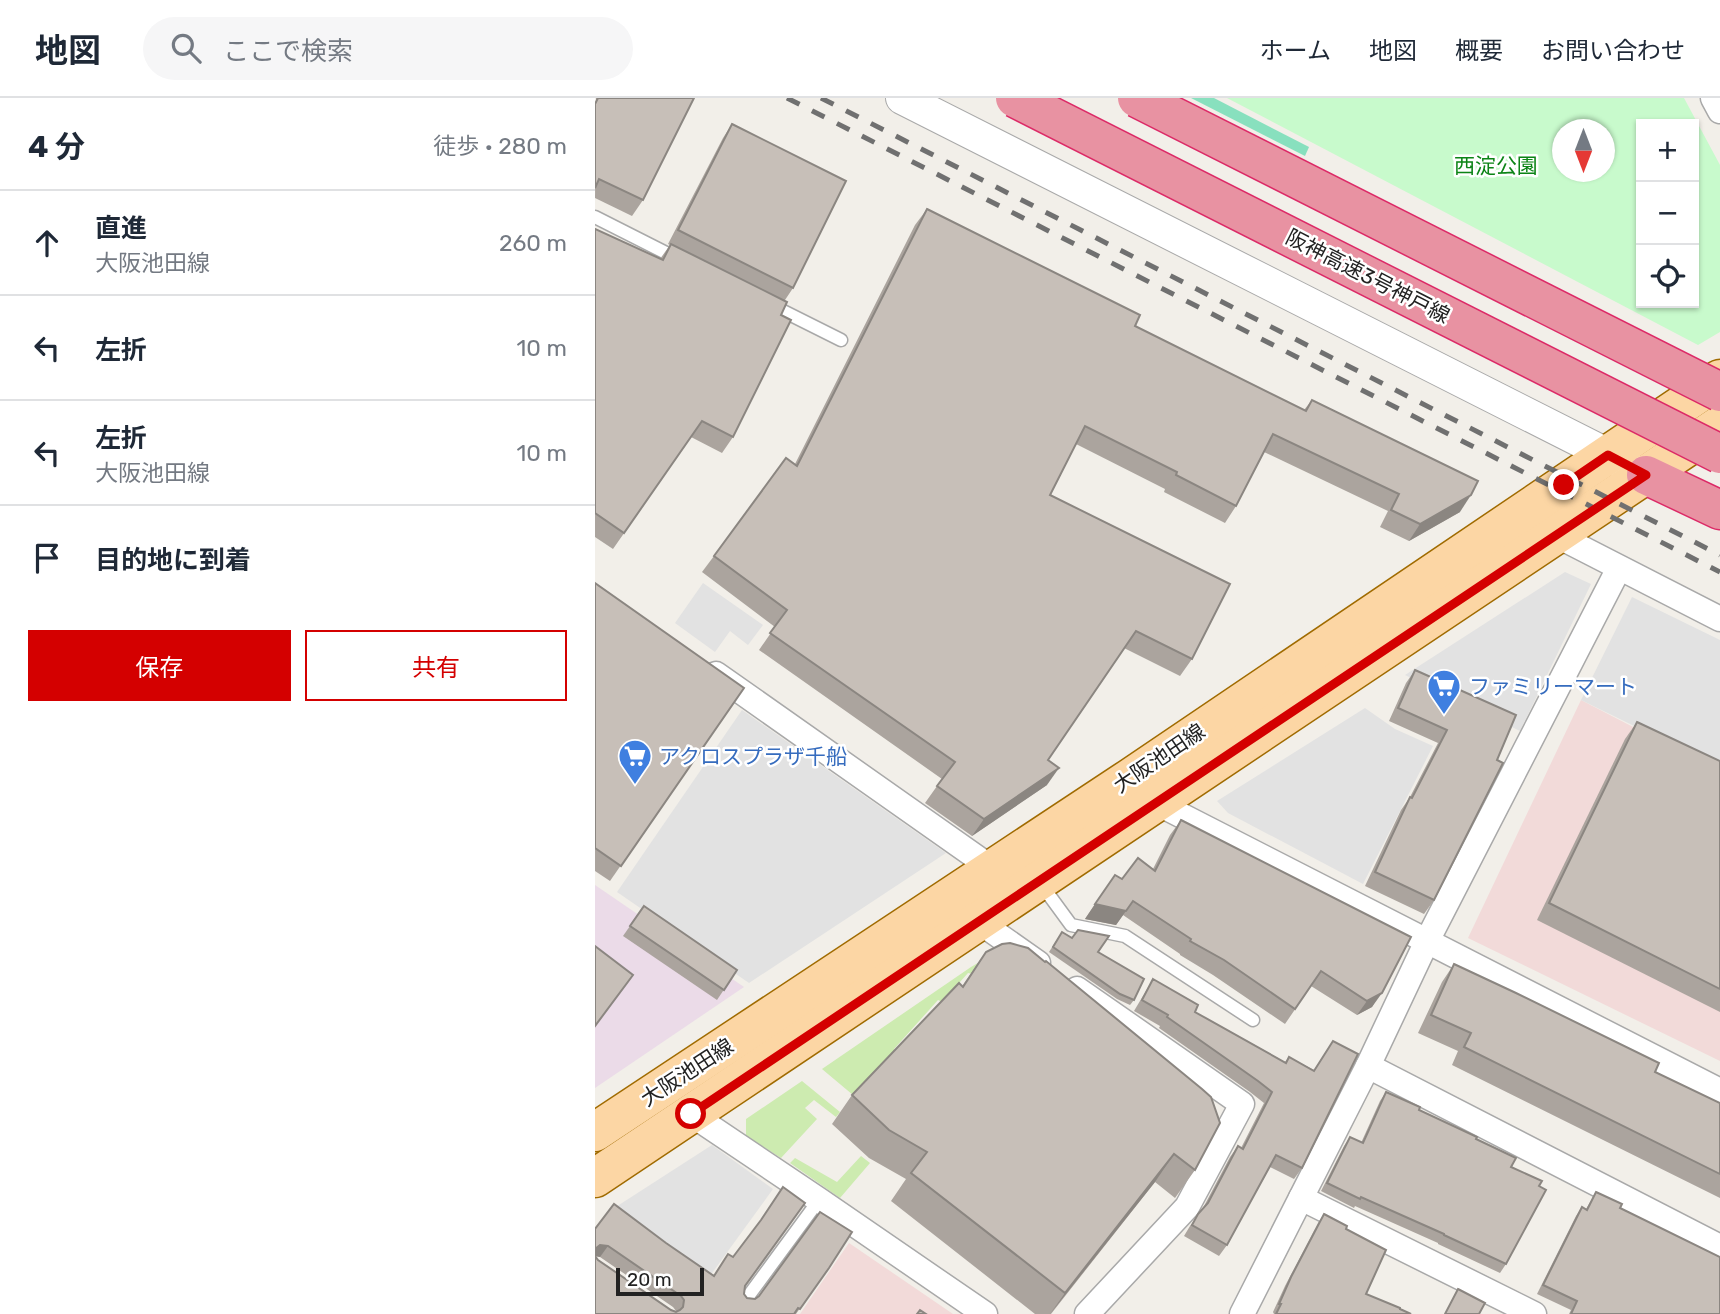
<!DOCTYPE html>
<html lang="ja">
<head>
<meta charset="utf-8">
<style>
  body { margin:0; font-family:Rubik,"Noto Sans JP",sans-serif; background:#f6f6f7; color:#1f2937 }
  .controls { position:absolute; right:21px; top:21px; display:grid; overflow:hidden; border-radius:0px; box-shadow:0 2px 5px #0004 }
  .controls button { width:63px; height:63px; display:grid; place-items:center; padding:0; border:0; border-bottom:2px solid #e0e1e3; background:#fff; color:#1f2937; font:35px sans-serif }
  .compass { position:absolute; left:957px; top:21px; width:63px; height:63px; border-radius:50%; background:#fff; box-shadow:0 2px 5px #0004; rotate:180deg }
  .scale { position:absolute; left:21px; bottom:18px; width:88px; box-sizing:border-box; padding-left:7px; border:4px solid #222; border-top:0; font-size:19px; line-height:24px; white-space:nowrap; color:#222; -webkit-text-stroke:5px #fff; paint-order:stroke }
  .stop { position:absolute; width:21px; height:21px; margin:-16px; border:5px solid #d40000; border-radius:50%; background:#fff }
  .stop.end { background:#d40000; border-color:#fff; box-shadow:0 2px 7px #0008 }
  .list { margin:0; padding:0; list-style:none }
  h2 { display:flex; justify-content:space-between; align-items:center; height:91px; margin:0; padding:0 28px; font-size:30px }
  h2 small { font-size:23px; font-weight:400; color:#747a83 }
  .list li { display:grid; grid-template-columns:46px 1fr auto; gap:21px; align-items:center; box-sizing:border-box; height:105px; padding:0 28px; border-top:2px solid #e0e1e3 }
  .list b { display:block; font-size:26px; white-space:nowrap }
  .list p { margin:0; font-size:23px; white-space:nowrap; color:#747a83 }
  .list em { font-size:23px; font-style:normal; color:#747a83 }
  .actions { display:flex; gap:14px; padding:21px 28px }
  .actions a { flex:1; padding:16px 0; border:2px solid #d40000; border-radius:0px; text-align:center; font-size:24px; color:#d40000 }
  .actions .main { background:#d40000; color:#fff }
  .icon { flex:none; width:38px; height:38px; fill:none; stroke:currentColor; stroke-width:2; stroke-linecap:round; stroke-linejoin:round }
  .map { position:relative; flex:none; width:1125px; height:1216px; overflow:hidden }
  header { display:flex; align-items:center; gap:42px; box-sizing:border-box; height:98px; padding:0 35px; background:#fff; border-bottom:2px solid #e0e1e3 }
  header strong { font-size:33px }
  nav { display:flex; gap:38px; margin-inline-start:auto; font-size:24px }
  .search { width:490px; height:63px; background:#f6f6f7; display:flex; align-items:center; gap:18px; box-sizing:border-box; padding:0 24px; border-radius:38px; color:#747a83; font-size:26px }
  main { display:flex }
  aside { flex:1; background:#fff }
  .map>svg:first-child { display:block }
  .commercial { fill:#f2dad9 }
  .industrial { fill:#ebdbe8 }
  .grass { fill:#cdebb0 }
  .park { fill:#c8facc; fill-rule:evenodd }
  .pitch { fill:#88e0be }
  .parking { fill:#e2e2e2 }
  .lines { fill:none; stroke-linecap:round; stroke-linejoin:round }
  .service-casing { stroke:#a9a9a9; stroke-width:15 }
  .minor-casing { stroke:#a9a9a9; stroke-width:27 }
  .tertiary-casing { stroke:#a9a9a9; stroke-width:34 }
  .primary-casing { stroke:#a06b00; stroke-width:41 }
  .motorway-casing { stroke:#dc2a67; stroke-width:41 }
  .service { stroke:#fff; stroke-width:12 }
  .minor { stroke:#fff; stroke-width:24 }
  .tertiary { stroke:#fff; stroke-width:32 }
  .primary { stroke:#fcd6a4; stroke-width:38 }
  .motorway { stroke:#e892a2; stroke-width:38 }
  .rail { stroke:#707070; stroke-width:5; stroke-dasharray:14 14; stroke-linecap:butt }
  .motorway-bridge-casing { stroke:#dc2a67; stroke-width:41; stroke-linecap:butt }
  .motorway-bridge { stroke:#e892a2; stroke-width:38 }
  .wall { fill:#aba49e }
  .shaded-wall { fill:#8b8681 }
  .building { fill:#c7bfb8; stroke:#8b8681; stroke-width:2 }
  .route { stroke:#d40000; stroke-width:9 }
  .labels { text-anchor:middle; dominant-baseline:central; stroke-width:5; stroke-linejoin:round; paint-order:stroke }
  .park-label { font-size:21px; fill:#0c8416; stroke:#fff }
  .street-label { font-size:21px; fill:#222; stroke:#fff }
  .shop-label { font-size:21px; fill:#366cbe; stroke:#fff; text-anchor:start }
</style>
</head>
<body>
<header>
<strong>地図</strong>
<div class="search"><svg class="icon" aria-label="search" viewBox="0 0 24 24"><circle cx="10" cy="10" r="6"/><path d="M15 15l6 6"/></svg>ここで検索</div>
<nav><a>ホーム</a><a>地図</a><a>概要</a><a>お問い合わせ</a></nav>
</header>
<main>
<aside>
<h2>4 分<small>徒歩 · 280 m</small></h2>
<ul class="list">
<li><svg class="icon" aria-label="ahead" viewBox="0 0 24 24"><path d="M12 20V5M6 11l6-6 6 6"/></svg><div><b>直進</b><p>大阪池田線</p></div><em>260 m</em></li>
<li><svg class="icon" aria-label="left" viewBox="0 0 24 24"><path d="M17 20v-9H6M10 6l-5 5 5 5"/></svg><div><b>左折</b></div><em>10 m</em></li>
<li><svg class="icon" aria-label="left" viewBox="0 0 24 24"><path d="M17 20v-9H6M10 6l-5 5 5 5"/></svg><div><b>左折</b><p>大阪池田線</p></div><em>10 m</em></li>
<li><svg class="icon" aria-label="arrive" viewBox="0 0 24 24"><path d="M6 21V4h12l-3 4 3 4H6"/></svg><div><b>目的地に到着</b></div></li>
</ul>
<div class="actions"><a class="main">保存</a><a>共有</a></div>
</aside>
<div class="map">
<svg width="1125" height="1216" viewBox="0 0 1125 1216">
  <rect width="100%" height="100%" fill="#f2efe9"/>
  <g class="commercial">
    <polygon points="986,602 1125,674 1125,963 873,840"/>
    <polygon points="254,1145 358,1216 205,1216"/>
  </g>
  <polygon class="industrial" points="0,787 149,889 0,990"/>
  <g class="grass">
    <polygon points="408,850 378,876 373,875 347,904 343,902 299,951 303,955 258,997 227,971 376,869"/>
    <polygon points="207,983 245,1014 241,1019 219,1002 210,1010 222,1021 186,1060 151,1038 151,1021"/>
    <polygon points="266,1058 275,1065 245,1100 195,1065 200,1060 242,1084"/>
  </g>
  <path class="park" d="M632 0H1089L1125 67V234L1103 247ZM1046 26H1099V205H1046ZM968 32H1010V74H968Z"/>
  <polygon class="pitch" points="596,0 619,0 714,49 710,58"/>
  <g class="parking">
    <polygon points="970,474 996,486 925,633 810,577"/>
    <polygon points="108,485 168,527 153,547 135,533 120,554 80,525"/>
    <polygon points="1037,499 1125,542 1125,670 986,602"/>
    <polygon points="770,610 800,631 838,648 768,786 633,715 622,703"/>
    <polygon points="147,612 351,755 154,885 22,794"/>
    <polygon points="117,1047 178,1091 112,1182 13,1114"/>
  </g>
  <g class="lines">
    <defs>
      <g id="service">
        <polyline points="0,119 83,161"/>
        <polyline points="174,206 246,242"/>
        <polyline points="446,786 476,827 530,838 658,922"/>
        <polyline points="149,1204 224,1102"/>
      </g>
      <g id="minor">
        <polyline points="1118,0 1125,13"/>
        <polyline points="961,437 1125,521"/>
        <polyline points="121,576 398,771"/>
        <polyline points="562,705 1125,993"/>
        <polyline points="383,823 443,865"/>
        <polyline points="482,891 647,1006 592,1109 492,1216"/>
        <polyline points="773,968 1125,1149"/>
        <polyline points="96,1016 224,1102 390,1216"/>
        <polyline points="706,1100 939,1216"/>
        <polyline points="647,1216 773,968 832,843 1024,470"/>
      </g>
      <polyline id="tertiary" points="307,0 1031,366"/>
      <g id="primary">
        <polyline points="0,1034 535,680 1125,281"/>
        <polyline points="0,1080 1125,327"/>
      </g>
      <polyline id="motorway" points="1051,377 1125,412"/>
    </defs>
    <use href="#service" class="service-casing"/>
    <use href="#minor" class="minor-casing"/>
    <use href="#tertiary" class="tertiary-casing"/>
    <use href="#primary" class="primary-casing"/>
    <use href="#motorway" class="motorway-casing"/>
    <use href="#service" class="service"/>
    <use href="#minor" class="minor"/>
    <use href="#tertiary" class="tertiary"/>
    <use href="#primary" class="primary"/>
    <use href="#motorway" class="motorway"/>
    <g class="rail">
      <polyline points="192,0 1125,474"/>
      <polyline points="226,0 1125,457"/>
    </g>
    <defs>
      <g id="motorway-bridge">
        <polyline points="420,0 1125,356"/>
        <polyline points="542,0 1125,294"/>
      </g>
    </defs>
    <use href="#motorway-bridge" class="motorway-bridge-casing"/>
    <use href="#motorway-bridge" class="motorway-bridge"/>
  </g>
  <g class="wall">
    <polygon points="1,0 99,0 48,102 37,118 0,100"/>
    <polygon points="137,26 198,190 190,202 186,217 138,339 127,355 96,339 18,451 0,439 0,131 65,161 75,147 73,146 128,40"/>
    <polygon points="332,111 540,228 709,312 717,302 865,414 814,443 785,429 793,413 669,354 641,408 630,425 569,394 570,391 481,346 455,397 597,561 585,578 529,550 453,662 452,687 377,738 330,705 347,681 164,552 180,529 107,474 119,458 200,366 320,127"/>
    <polygon points="0,485 149,590 15,783 0,773"/>
    <polygon points="820,572 921,617 839,802 829,816 770,788 806,712 815,699 843,645 794,623 811,585"/>
    <polygon points="1042,624 1125,663 1125,914 942,822 1030,641"/>
    <polygon points="586,722 816,839 777,909 762,917 716,888 690,926 618,877 585,857 585,856 528,817 521,827 490,821 520,777 527,781 558,771 575,737"/>
    <polygon points="49,808 142,872 122,902 28,838"/>
    <polygon points="467,834 503,854 539,902 535,907 522,901 454,854"/>
    <polygon points="391,854 600,1072 580,1100 560,1084 456,1216 440,1216 296,1103 311,1081 274,1060 237,1026 257,997 367,888"/>
    <polygon points="859,866 1060,974 1125,1005 1125,1100 857,967 863,953 823,935 847,884"/>
    <polygon points="558,881 600,914 690,964 694,959 719,972 738,943 707,1070 699,1081 675,1069 632,1147 624,1158 589,1138 595,1128 608,1110 635,1059 643,1048 646,1050 669,1005 655,994 564,930 565,928 539,913"/>
    <polygon points="791,994 881,1041 916,1069 911,1166 905,1175 843,1146 843,1145 760,1108 759,1110 726,1093 749,1048 755,1039 766,1045 785,1003"/>
    <polygon points="1001,1094 1025,1110 1097,1146 1125,1216 974,1216 976,1212 942,1196 981,1118 987,1109 991,1111"/>
    <polygon points="729,1116 751,1131 771,1196 816,1216 679,1216 678,1214 690,1188 723,1125"/>
    <polygon points="0,1131 71,1145 119,1178 133,1156 150,1188 149,1196 152,1200 160,1201 257,1134 201,1216 0,1216 3,1162 76,1212 81,1213 78,1209 5,1159 0,1158"/>
  </g>
  <g class="shaded-wall">
    <polygon points="876,397 865,414 814,443 825,426"/>
    <polygon points="464,670 452,687 377,738 389,721"/>
    <polygon points="500,806 531,813 521,827 490,821"/>
    <polygon points="787,895 777,909 762,917 772,903"/>
    <polygon points="579,1056 560,1084 455,1216 470,1195"/>
    <polygon points="5,1147 13,1148 5,1159 0,1158 0,1151"/>
  </g>
  <g class="building">
    <polygon points="3,0 99,0 48,102 4,81 0,90 0,6"/>
    <polygon points="137,26 251,83 198,190 83,132"/>
    <polygon points="332,111 545,217 540,228 711,313 717,302 883,383 876,397 825,426 796,412 804,396 678,336 641,408 581,377 582,374 490,328 455,397 635,486 597,561 541,533 453,662 464,670 389,721 342,688 360,664 175,535 192,512 119,458 191,360 202,368"/>
    <polygon points="0,131 68,162 76,146 192,204 186,217 196,222 138,339 107,323 29,435 0,415"/>
    <polygon points="0,485 149,590 26,768 0,750"/>
    <polygon points="820,572 921,617 902,662 908,665 839,802 780,774 815,699 817,700 852,632 803,610"/>
    <polygon points="1042,624 1125,663 1125,891 954,805"/>
    <polygon points="586,722 816,839 787,895 772,903 726,873 700,911 629,862 595,843 596,841 538,803 531,813 500,806 520,777 527,781 543,760 560,773"/>
    <polygon points="49,808 142,872 129,892 35,828"/>
    <polygon points="483,832 514,838 503,854 549,881 539,902 525,896 458,849 467,834 477,840"/>
    <polygon points="415,845 433,850 450,864 451,863 607,991 616,999 625,1025 600,1072 579,1056 470,1195 316,1075 332,1054 294,1032 257,997 364,885 368,889 391,854 407,846"/>
    <polygon points="0,848 38,877 0,928"/>
    <polygon points="859,866 921,895 1064,965 1060,974 1125,1005 1125,1076 869,949 876,935 836,917"/>
    <polygon points="558,881 603,907 600,914 691,965 694,959 719,973 738,943 763,956 707,1070 681,1057 632,1147 597,1127 603,1116 613,1105 643,1048 648,1051 677,994 663,983 572,919 573,917 547,902"/>
    <polygon points="791,994 825,1009 824,1012 882,1039 881,1041 921,1060 916,1069 947,1083 944,1088 951,1092 911,1166 849,1137 849,1136 766,1099 765,1101 732,1085 755,1039 768,1045"/>
    <polygon points="188,1089 210,1105 150,1188 149,1196 152,1200 160,1201 164,1198 225,1114 257,1134 234,1170 205,1211 203,1210 199,1216 0,1216 0,1158 3,1162 76,1212 81,1214 85,1212 88,1209 89,1202 86,1198 13,1148 5,1147 0,1151 0,1154 0,1131 19,1106 71,1145 119,1178 133,1156 138,1159 166,1122"/>
    <polygon points="1001,1094 1027,1106 1025,1110 1125,1159 1125,1216 976,1216 982,1203 948,1187 987,1109 992,1112"/>
    <polygon points="729,1116 752,1128 751,1131 791,1152 771,1196 805,1210 805,1211 816,1216 681,1216 686,1206 684,1206 696,1179"/>
    <polygon points="863,1191 890,1205 884,1216 850,1216"/>
    <polygon points="325,1212 331,1216 322,1216"/>
  </g>
  <g class="lines">
    <polyline class="route" points="96,1016 1051,377 1013,357 969,387"/>
  </g>
  <defs>
    <symbol id="supermarket-pin" viewBox="-11 -11 22 30"><path d="M0 17L-7.5 6A9.5 9.5 0 1 1 7.5 6Z" fill="#3f7fe0" stroke="#fff"/><path d="M-6-5.5h2.5l.6 2H6L4.5 2H-2.5L-4.4-4H-6ZM-1.5 3.2a1.3 1.3 0 1 0 .1 0ZM3 3.2a1.3 1.3 0 1 0 .1 0Z" fill="#fff"/></symbol>
  </defs>
  <g fill-rule="evenodd">
    <use href="#supermarket-pin" x="830" y="569" width="38" height="52"/>
    <use href="#supermarket-pin" x="21" y="639" width="38" height="52"/>
  </g>
  <g class="labels">
    <g class="park-label">
      <text x="901" y="67">西淀公園</text>
    </g>
    <g class="street-label">
      <text transform="translate(773 178) rotate(27)">阪神高速3号神戸線</text>
      <text transform="translate(564 660) rotate(-34)">大阪池田線</text>
      <text transform="translate(92 974) rotate(-33)">大阪池田線</text>
    </g>
    <g class="shop-label">
      <text x="874" y="588">ファミリーマート</text>
      <text x="64" y="658">アクロスプラザ千船</text>
    </g>
  </g>
</svg>
<div class="controls">
<button>+</button>
<button>−</button>
<button><svg class="icon" aria-label="locate" viewBox="0 0 24 24"><circle cx="12" cy="12" r="6"/><path d="M12 2v4M12 18v4M2 12h4M18 12h4"/></svg></button>
</div>
<svg class="compass" viewBox="-18 -18 36 36"><path d="M0-13l5 13h-10z" fill="#e53935"/><path d="M0 13l5-13h-10z" fill="#747a83"/></svg>
<div class="scale">20 m</div>
<div class="stop" style="left:96px;top:1016px"></div>
<div class="stop end" style="left:969px;top:387px"></div>
</div>
</main>
</body>
</html>
